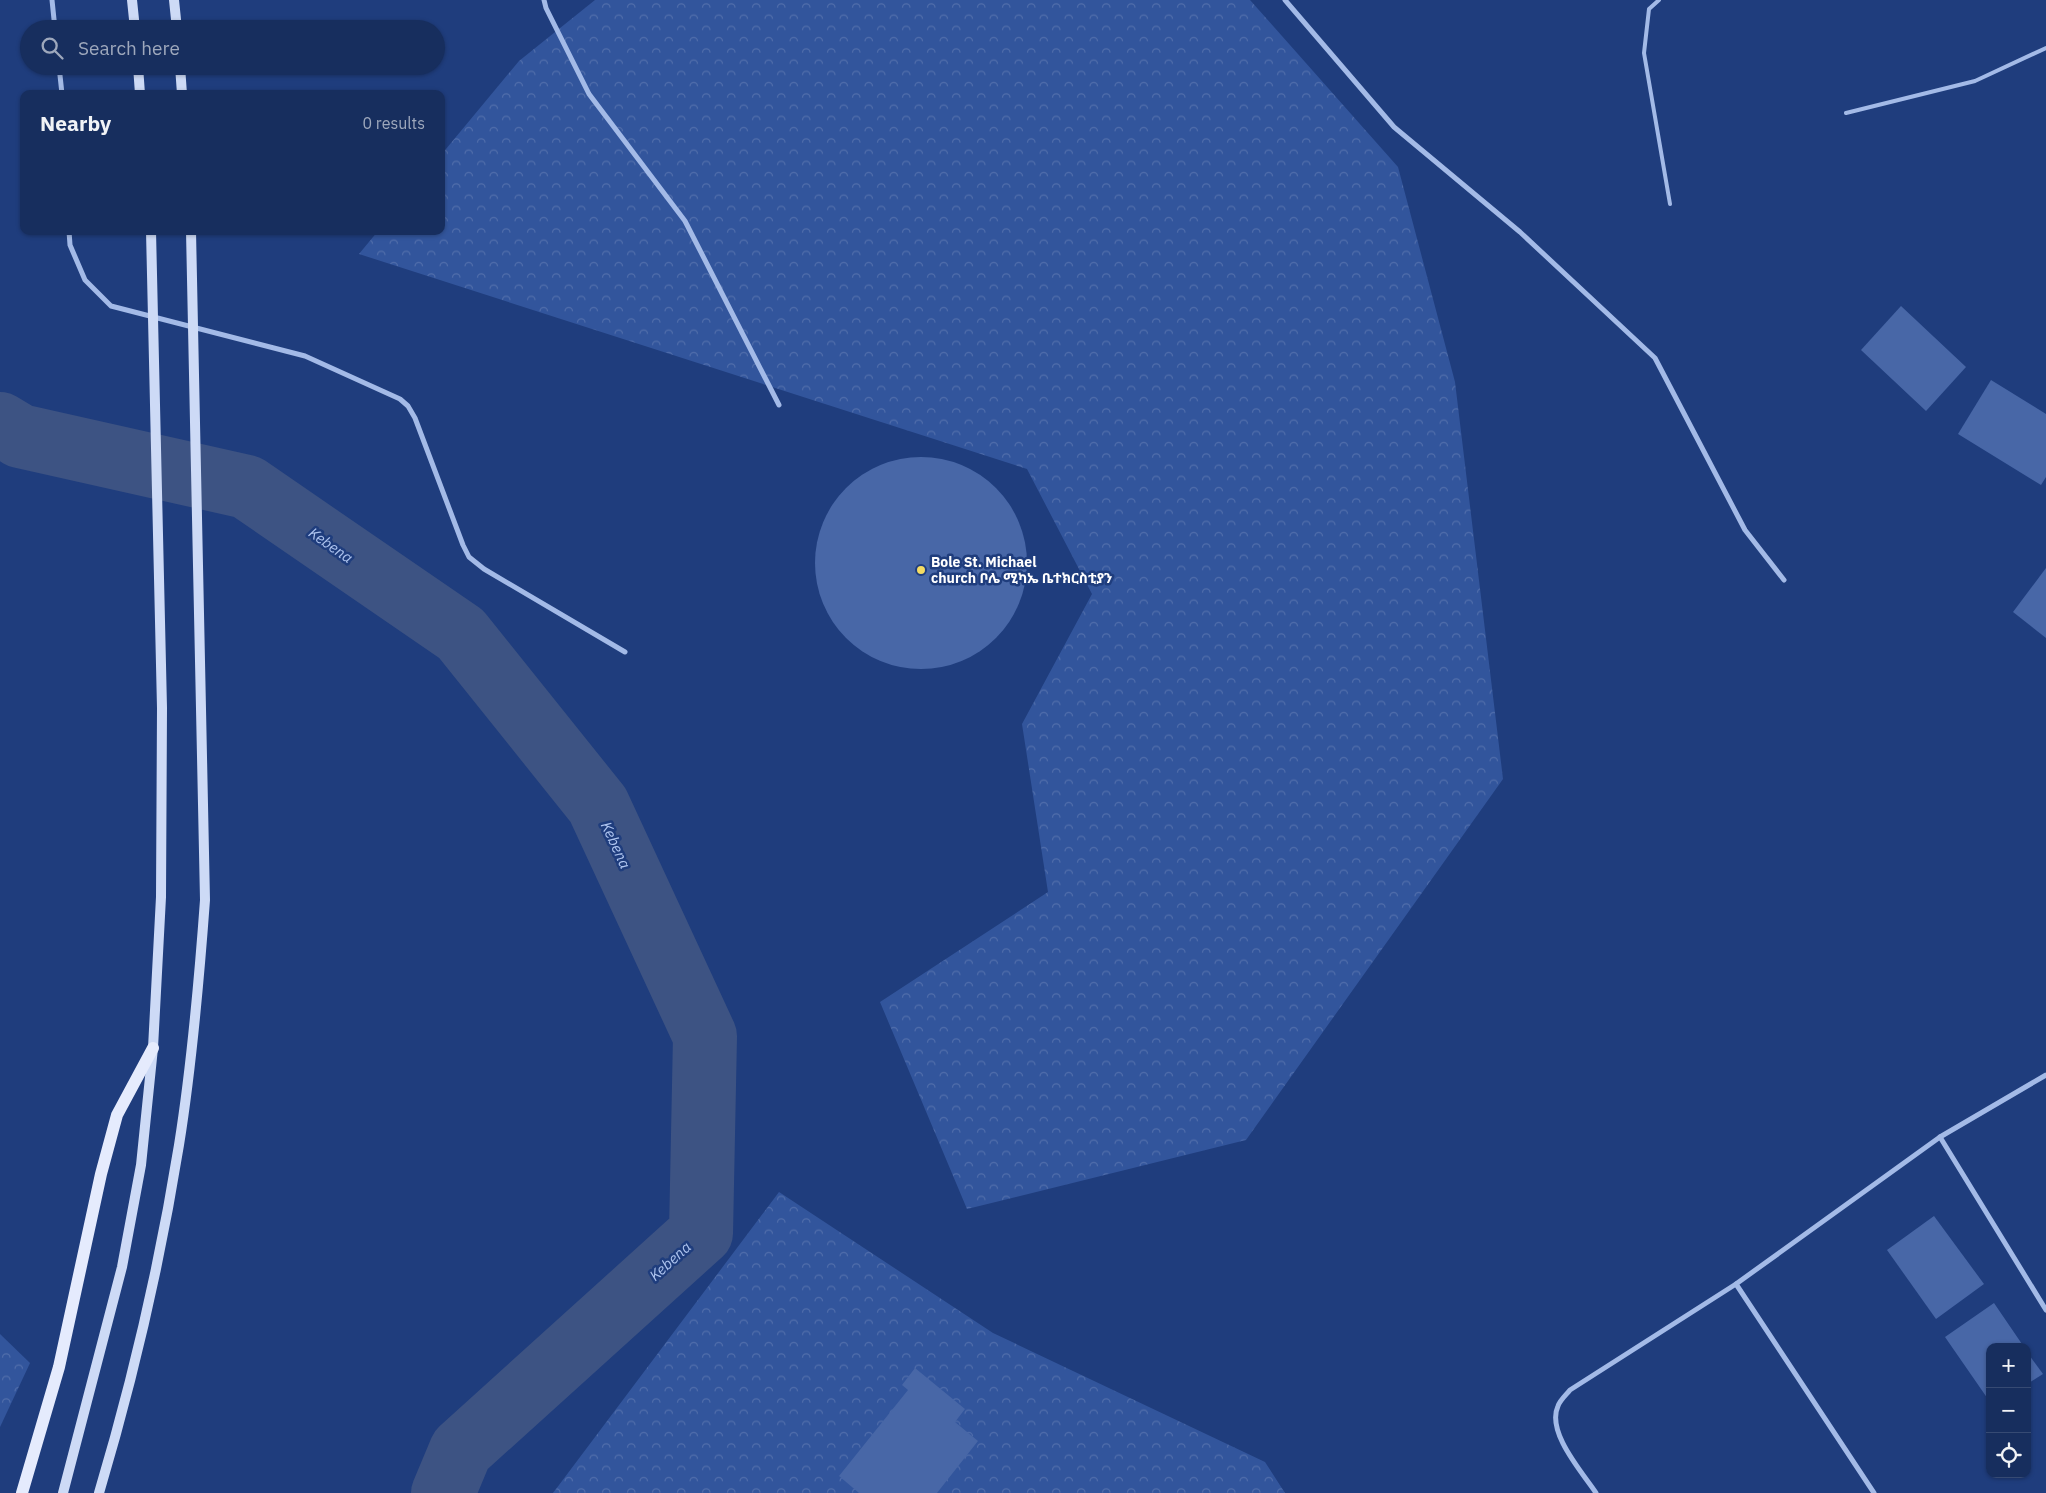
<!DOCTYPE html>
<html lang="en">
<head>
<meta charset="utf-8">
<style>
  body { margin:0; font-family:"IBM Plex Sans","Noto Sans Ethiopic",sans-serif; background:#203664; color:#f1f3f6 }
  .controls { position:absolute; right:15px; bottom:15px; display:grid; overflow:hidden; border-radius:10px; box-shadow:0 1px 4px #0004 }
  .controls button { width:45px; height:45px; display:grid; place-items:center; padding:0; border:0; border-bottom:1px solid #364a73; background:#172e5e; color:#f1f3f6; font:25px sans-serif }
  .list { margin:0; padding:0; list-style:none }
  h2 { display:flex; justify-content:space-between; align-items:center; height:65px; margin:0; padding:0 20px; font-size:21px }
  h2 small { font-size:16px; font-weight:400; color:#9ea8bc }
  .icon { flex:none; width:28px; height:28px; fill:none; stroke:currentColor; stroke-width:2; stroke-linecap:round; stroke-linejoin:round }
  .map { position:relative; flex:none; width:2046px; height:1493px; overflow:hidden }
  .search { position:absolute; background:#172e5e; box-shadow:0 1px 4px #0004; left:20px; top:20px; width:425px; height:55px; display:flex; align-items:center; gap:12px; box-sizing:border-box; padding:0 18px; border-radius:28px; color:#9ea8bc; font-size:19px }
  .panel { position:absolute; background:#172e5e; box-shadow:0 1px 4px #0004; left:20px; top:90px; width:425px; height:145px; border-radius:10px }
  .map>svg:first-child { display:block }
  .forest { fill:url(#forest-crowns) }
  .lines { fill:none; stroke-linecap:round; stroke-linejoin:round }
  .river { stroke:#3d5383; stroke-width:64 }
  .building { fill:#4867a7 }
  .service { stroke:#a3bae7; stroke-width:4 }
  .minor { stroke:#a3bae7; stroke-width:5 }
  .secondary { stroke:#cddaf6; stroke-width:10 }
  .primary { stroke:#e5ebfd; stroke-width:12 }
  .poi-dot { fill:#f5dc63; stroke:#1f3d7d; stroke-width:2 }
  .labels { text-anchor:middle; dominant-baseline:central; stroke-width:5; stroke-linejoin:round; paint-order:stroke }
  .poi-label { font-size:14px; font-weight:bold; fill:#fff; stroke:#1f3d7d; text-anchor:start }
  .water-label { font-size:15px; font-style:italic; fill:#aec4ef; stroke:#1f3d7d }
</style>
</head>
<body>
<div class="map">
<svg width="2046" height="1493" viewBox="0 0 2046 1493">
  <defs>
    <pattern id="forest-crowns" width="20" height="18" patternUnits="userSpaceOnUse" patternTransform="scale(1.25)"><rect width="20" height="18" fill="#32559c"/><path d="M2 6a3 3 0 1 1 6 0M12 15a3 3 0 1 1 6 0" fill="none" stroke="#516eab"/></pattern>
  </defs>
  <rect width="100%" height="100%" fill="#1f3d7d"/>
  <g class="forest">
    <polygon points="595,0 1250,0 1398,167 1455,382 1503,779 1246,1140 967,1209 880,1002 1048,892 1022,724 1092,594 1027,469 359,254 378,231 441,231 441,155 519,61"/>
    <polygon points="779,1192 993,1333 1265,1462 1285,1493 553,1493"/>
    <polygon points="0,1334 30,1363 0,1427"/>
  </g>
  <g class="lines">
    <polyline class="river" points="0,424 20,436 247,487 461,634 598,805 705,1036 701,1233 461,1450 443,1493"/>
  </g>
  <g class="building">
    <polygon points="1901,306 1966,367 1926,411 1861,350"/>
    <polygon points="1991,380 2046,414 2046,477 2041,485 1958,434"/>
    <circle cx="921" cy="563" r="106"/>
    <polygon points="2046,568 2046,638 2013,612"/>
    <polygon points="1934,1216 1984,1284 1936,1319 1887,1250"/>
    <polygon points="1994,1303 2024,1347 1990,1347 1990,1402 1945,1337"/>
    <polygon points="2027,1352 2043,1374 2027,1384"/>
    <polygon points="915,1368 965,1409 955,1422 978,1441 937,1493 859,1493 839,1476 908,1390 902,1385"/>
  </g>
  <g class="lines">
    <g class="service">
      <polyline points="1659,0 1649,9 1644,53 1670,204"/>
      <polyline points="1846,113 1975,81 2046,48"/>
    </g>
    <g class="minor">
      <polyline points="52,0 55,29"/>
      <polyline points="544,0 546,8 589,94 685,221 779,405"/>
      <polyline points="1285,0 1394,127 1520,232 1655,358 1745,530 1784,580"/>
      <polyline points="59,66 62,94"/>
      <polyline points="69,231 70,245 85,280 111,306 305,356 400,399 408,406 415,418 463,545 469,557 484,569 625,652"/>
      <polyline points="1940,1137 2046,1310"/>
      <polyline points="1736,1284 1874,1493"/>
      <path d="M1596 1493C1582 1472 1546 1432 1558 1406 1560 1400 1566 1395 1570 1390L1736 1284 1940 1137 2046 1075"/>
    </g>
    <g class="secondary">
      <polyline points="132,0 135,29"/>
      <polyline points="174,0 177,29"/>
      <polyline points="138,66 140,94"/>
      <polyline points="180,66 182,94"/>
      <polyline points="63,1493 122,1267 141,1165 153,1048 161,897 162,708 151,231"/>
      <path d="M99 1493C133 1379 160 1263 179 1145 192 1064 199 982 205 900L191 231"/>
    </g>
    <polyline class="primary" points="22,1493 59,1367 101,1174 117,1115 153,1048"/>
  </g>
  <circle class="poi-dot" cx="921" cy="570" r="5"/>
  <g class="labels">
    <g class="poi-label">
      <text x="931" y="562">Bole St. Michael<tspan x="931" dy="16">church ቦሌ ሚካኤ ቤተክርስቲያን</tspan></text>
    </g>
    <g class="water-label">
      <text transform="translate(331 545) rotate(35)">Kebena</text>
      <text transform="translate(616 845) rotate(65)">Kebena</text>
      <text transform="translate(670 1261) rotate(-42)">Kebena</text>
    </g>
  </g>
</svg>
<div class="controls">
<button>+</button>
<button>−</button>
<button><svg class="icon" aria-label="locate" viewBox="0 0 24 24"><circle cx="12" cy="12" r="6"/><path d="M12 2v4M12 18v4M2 12h4M18 12h4"/></svg></button>
</div>
<div class="search"><svg class="icon" aria-label="search" viewBox="0 0 24 24"><circle cx="10" cy="10" r="6"/><path d="M15 15l6 6"/></svg>Search here</div>
<section class="panel">
<h2>Nearby<small>0 results</small></h2>
<ul class="list">
</ul>
</section>
</div>
</body>
</html>
